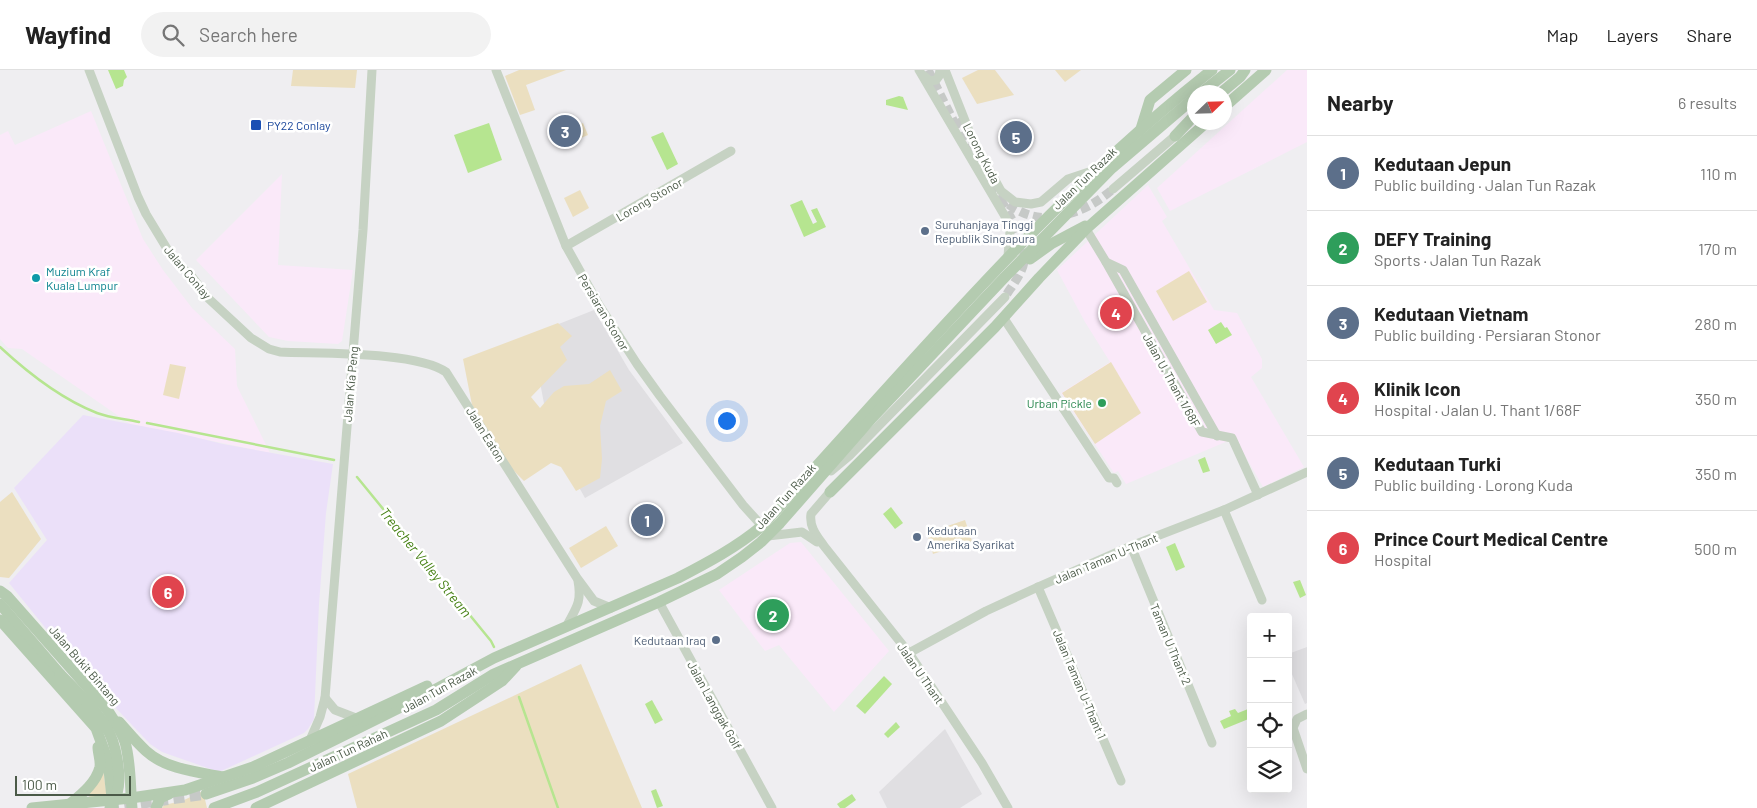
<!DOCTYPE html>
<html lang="en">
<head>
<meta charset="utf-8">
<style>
  body { margin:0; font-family:Barlow,sans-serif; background:#f2f2f2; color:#222 }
  .controls { position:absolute; right:15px; bottom:15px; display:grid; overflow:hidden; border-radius:5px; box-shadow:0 5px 20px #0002 }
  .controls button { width:45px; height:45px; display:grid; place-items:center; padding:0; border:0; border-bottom:1px solid #e0e0e0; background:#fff; color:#222; font:25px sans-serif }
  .compass { position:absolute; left:1187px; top:15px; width:45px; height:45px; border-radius:50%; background:#fff; box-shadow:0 5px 20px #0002; rotate:67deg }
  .scale { position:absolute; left:15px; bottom:12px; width:116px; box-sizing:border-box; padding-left:5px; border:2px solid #4b5a48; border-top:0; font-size:14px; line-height:18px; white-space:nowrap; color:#4b5a48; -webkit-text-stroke:4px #fff; paint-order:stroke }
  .you { position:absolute; left:726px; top:350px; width:18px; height:18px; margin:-12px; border:4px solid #fff; border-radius:50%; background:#1a73e8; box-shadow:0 0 0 8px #1a73e833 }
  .badge { display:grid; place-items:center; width:32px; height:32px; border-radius:50%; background:#ea580c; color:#fff; font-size:16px; font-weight:700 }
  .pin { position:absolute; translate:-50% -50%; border:2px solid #fff; box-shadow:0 1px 5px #0006 }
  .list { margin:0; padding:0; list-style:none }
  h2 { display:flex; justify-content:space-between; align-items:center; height:65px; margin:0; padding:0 20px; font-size:21px }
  h2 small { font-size:16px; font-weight:400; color:#767676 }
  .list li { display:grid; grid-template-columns:32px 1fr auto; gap:15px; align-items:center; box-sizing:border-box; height:75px; padding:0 20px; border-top:1px solid #e0e0e0 }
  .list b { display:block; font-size:19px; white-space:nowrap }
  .list p { margin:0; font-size:16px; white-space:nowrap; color:#767676 }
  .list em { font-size:16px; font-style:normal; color:#767676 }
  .icon { flex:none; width:28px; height:28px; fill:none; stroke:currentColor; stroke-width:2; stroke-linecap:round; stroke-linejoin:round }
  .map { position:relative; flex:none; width:1307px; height:738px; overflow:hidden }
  header { display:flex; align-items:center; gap:30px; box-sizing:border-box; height:70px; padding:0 25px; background:#fff; border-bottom:1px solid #e0e0e0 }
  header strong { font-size:24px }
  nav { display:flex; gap:28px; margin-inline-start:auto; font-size:18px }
  .search { width:350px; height:45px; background:#f2f2f2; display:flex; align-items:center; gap:12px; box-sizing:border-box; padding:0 18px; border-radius:28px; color:#767676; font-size:19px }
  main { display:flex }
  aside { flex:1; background:#fff }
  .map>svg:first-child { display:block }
  .commercial { fill:#fae9f9 }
  .education { fill:#e0dfe2 }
  .medical { fill:#ebe0f9 }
  .green { fill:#ebdfc0 }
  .water { fill:#b6e590 }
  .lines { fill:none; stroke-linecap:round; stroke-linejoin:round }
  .stream { stroke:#b6e590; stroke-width:2.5 }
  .minor-tunnel { stroke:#c6c9c7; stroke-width:9; stroke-dasharray:9 4.5; stroke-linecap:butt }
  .major-tunnel { stroke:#c6c9c7; stroke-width:11; stroke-dasharray:11 5.5; stroke-linecap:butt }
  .minor { stroke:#c6d2c3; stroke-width:9 }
  .major { stroke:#b4cbb0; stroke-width:11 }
  .major-bridge { stroke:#b4cbb0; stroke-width:11 }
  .transit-dot { fill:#1a4fb4; stroke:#fff; stroke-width:2 }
  .service-dot { fill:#5c6f8a; stroke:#fff; stroke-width:2 }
  .culture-dot { fill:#0f9aa8; stroke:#fff; stroke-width:2 }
  .leisure-dot { fill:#2e9e5b; stroke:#fff; stroke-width:2 }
  .labels { text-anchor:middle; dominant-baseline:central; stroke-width:5; stroke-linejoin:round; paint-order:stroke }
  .transit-label { font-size:12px; fill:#164399; stroke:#fff; text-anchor:start }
  .street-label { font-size:12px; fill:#4b5a48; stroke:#fff }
  .service-label { font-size:12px; fill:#4e5e75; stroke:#fff; text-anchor:start }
  .culture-label { font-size:12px; fill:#0d838f; stroke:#fff; text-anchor:start }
  .leisure-label { font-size:12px; fill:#27864d; stroke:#fff; text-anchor:end }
  .water-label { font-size:14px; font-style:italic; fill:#478216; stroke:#fff }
</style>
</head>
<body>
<header>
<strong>Wayfind</strong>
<div class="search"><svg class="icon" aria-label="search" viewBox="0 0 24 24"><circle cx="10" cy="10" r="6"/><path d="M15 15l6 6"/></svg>Search here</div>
<nav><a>Map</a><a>Layers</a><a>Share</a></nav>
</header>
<main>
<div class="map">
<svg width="1307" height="738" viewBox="0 0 1307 738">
  <rect width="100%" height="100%" fill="#efeef1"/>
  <g class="commercial">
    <polygon points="1287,0 1307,0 1307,72 1170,141 1157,118"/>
    <polygon points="91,41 143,169 163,200 192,238 235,279 237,316 270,383 130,354 22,279 8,278 0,269 0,65 8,61 15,75"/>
    <polygon points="282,104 278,195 353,200 342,271 338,274 288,271 269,267 196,190"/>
    <polygon points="1148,115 1167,147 1162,151 1214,240 1237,243 1262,289 1262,298 1251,307 1304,397 1263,417 1235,368 1126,414 1118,401 1114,403 1061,323 1110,292 1085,252 1057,200"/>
    <polygon points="801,472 889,581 834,642 779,575 765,581 719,520 790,473"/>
  </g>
  <g class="education">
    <polygon points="594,240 629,300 683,373 585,428 550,365 531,265"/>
    <polygon points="1307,577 1307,633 1305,634 1288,595 1288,584"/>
    <polygon points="945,659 982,724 960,738 887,738 879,722"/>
  </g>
  <polygon class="medical" points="83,345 178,363 223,374 333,394 326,443 319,534 314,649 308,659 304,663 219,702 162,682 150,674 113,635 52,566 9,513 47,470 14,418"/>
  <g class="green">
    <polygon points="293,0 357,0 355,18 291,16"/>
    <polygon points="519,0 566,0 526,15 535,40 520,45 505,6"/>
    <polygon points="978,0 995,0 1014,25 977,34 962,8"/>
    <polygon points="1055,0 1081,0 1065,12"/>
    <polygon points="583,53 588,65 581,68 576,56"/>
    <polygon points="580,120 589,138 573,147 564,128"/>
    <polygon points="1189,201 1207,232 1173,251 1156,221"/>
    <polygon points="558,253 572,266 560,277 567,290 531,327 540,338 554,322 564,316 589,314 610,300 622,321 606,331 600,356 602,389 600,408 576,421 561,397 551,393 524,411 512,399 472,335 463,289"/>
    <polygon points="1111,292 1141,343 1095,374 1062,323"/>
    <polygon points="170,294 186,297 179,329 163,325"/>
    <polygon points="12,422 41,469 9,508 0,507 0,432"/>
    <polygon points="965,450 972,471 933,484 927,463"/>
    <polygon points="606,456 618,476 581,498 569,478"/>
    <polygon points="581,594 642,738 357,738 348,704"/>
    <polygon points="103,699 107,728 89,728 90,723"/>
    <polygon points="203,721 207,738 162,738 164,735 182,731"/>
  </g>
  <g class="water">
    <polygon points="108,0 124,0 127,7 124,10 123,16 116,19"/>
    <polygon points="899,26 903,27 908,40 886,35 886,30"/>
    <polygon points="489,53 502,90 468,103 454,65"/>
    <polygon points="663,62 678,94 667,100 651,67"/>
    <polygon points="802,130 813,154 817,152 811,140 817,138 826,157 804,167 790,135"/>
    <polygon points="1221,252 1225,258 1227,257 1232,265 1216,274 1208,260"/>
    <polygon points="1205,387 1210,401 1203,403 1198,390"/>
    <polygon points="891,437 903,453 895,459 883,444"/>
    <polygon points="1175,473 1185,497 1176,501 1166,477"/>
    <polygon points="1300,510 1306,525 1300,528 1293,512"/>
    <polygon points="884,606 892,614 865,644 856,636"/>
    <polygon points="652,630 663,650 655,654 645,634"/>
    <polygon points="1235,639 1238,643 1248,639 1251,648 1224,659 1220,651 1231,646 1229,641"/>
    <polygon points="896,652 900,657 888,668 884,664"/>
    <polygon points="656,719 663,736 657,738 651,721"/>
    <polygon points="852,724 856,730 845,738 840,738 837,734"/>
  </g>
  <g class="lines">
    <g class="stream">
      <path d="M0 277C28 303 61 329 97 343 110 348 126 349 139 352"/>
      <polyline points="147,353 334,390"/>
      <polyline points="357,407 491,571 494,577"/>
      <polyline points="519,627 558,738"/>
    </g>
    <g class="minor-tunnel">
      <polyline points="928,0 956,56"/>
      <polyline points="957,49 978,88"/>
      <path d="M990 115C1001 133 1029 151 1050 147"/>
      <path d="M1001 130C1010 147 1027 172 1024 192 1022 204 1011 217 1005 227"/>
      <path d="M1068 144C1086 139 1099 131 1113 119"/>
    </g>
    <polyline class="major-tunnel" points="108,738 206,724"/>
    <g class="minor">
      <path d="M89 0 138 127 146 144 169 182 183 199 189 203 209 229 251 268 269 279 280 282C319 284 416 281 446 302L577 508 594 531 611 538"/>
      <polyline points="496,0 566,176 599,235 637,294 660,326 743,435 762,456"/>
      <polyline points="919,0 1006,148 1010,161 1008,186"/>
      <polyline points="945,0 973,71 996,112 1001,121 1015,132 1031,134 1041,132 1068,109 1095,100"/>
      <polyline points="924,6 930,11 936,10 939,6 940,0"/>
      <polyline points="1113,119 1175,66"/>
      <polyline points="1086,159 1106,192 1202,362 1232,368 1258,425"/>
      <polyline points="566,176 731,81"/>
      <polyline points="1106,192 1123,200 1217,366"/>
      <polyline points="1003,247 1109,408 1114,408 1117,413"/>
      <polyline points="831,401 849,386 1005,227"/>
      <path d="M830 422 811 444C809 457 817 466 824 476L909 583 982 693 1008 738"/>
      <polyline points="1224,440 1262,530"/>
      <polyline points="768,466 802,462 817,472"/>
      <polyline points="1131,476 1212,673"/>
      <polyline points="1038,517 1121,711"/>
      <polyline points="659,532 772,738"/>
      <path d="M566 557C576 538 582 533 578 511"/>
      <polyline points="909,583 986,541 1038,517 1131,476 1224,440 1307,402"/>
      <polyline points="325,628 335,640 356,648"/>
      <polyline points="1307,644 1297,649 1293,658 1307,699"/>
      <polyline points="310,670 320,647 325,628 363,160 372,0"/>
    </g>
    <g class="major">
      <polyline points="1202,22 1230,0"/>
      <polyline points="1222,22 1240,7 1245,0"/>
      <polyline points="1224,37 1266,0"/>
      <polyline points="1141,59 1150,30 1186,0"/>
      <polyline points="1175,66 1194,46"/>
      <polyline points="1030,189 1051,174 1085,156"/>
      <polyline points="830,422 995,257 1039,208 1086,159 1207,52"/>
      <path d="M0 521 7 526 106 638C113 649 121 660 125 672 131 693 130 717 132 738"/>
      <polyline points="0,534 60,604"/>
      <polyline points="0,550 96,658 108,691 113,737"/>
      <path d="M119 652C128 662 136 672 146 681 166 699 196 702 223 707"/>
      <path d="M206 724 253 708 288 693 421 627 494 588 678 508C707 493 737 477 762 456 907 299 1043 133 1212 0"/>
      <path d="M70 734C82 724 96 713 100 697 101 691 98 683 98 677"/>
      <polyline points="32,738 131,728 185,720 253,697 427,616"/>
      <polyline points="156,738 160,728 169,724"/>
      <polyline points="214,738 257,722 436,640 494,604 659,532 717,504 742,487 761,472 780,453 872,348 1004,208 1112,98 1194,28"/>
      <polyline points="256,738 441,651 502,611 516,596"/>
    </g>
    <path class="major-bridge" d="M60 604C76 621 94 637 106 657 116 672 122 706 117 724 115 729 112 734 110 738"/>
  </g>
  <rect class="transit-dot" x="250" y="49" width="12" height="12" rx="2.5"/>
  <g class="service-dot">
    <circle cx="925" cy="161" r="5"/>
    <circle cx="917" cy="467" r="5"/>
    <circle cx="716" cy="570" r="5"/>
  </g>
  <circle class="culture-dot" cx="36" cy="208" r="5"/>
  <circle class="leisure-dot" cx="1102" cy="333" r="5"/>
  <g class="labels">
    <g class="transit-label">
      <text x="267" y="55">PY22 Conlay</text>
    </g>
    <g class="street-label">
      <text transform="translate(982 83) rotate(63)">Lorong Kuda</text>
      <text transform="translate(1084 108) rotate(-44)">Jalan Tun Razak</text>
      <text transform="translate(649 129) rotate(-30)">Lorong Stonor</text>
      <text transform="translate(188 202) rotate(50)">Jalan Conlay</text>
      <text transform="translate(604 242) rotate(59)">Persiaran Stonor</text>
      <text transform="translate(1172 310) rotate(61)">Jalan U. Thant 1/68F</text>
      <text transform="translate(350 314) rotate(-85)">Jalan Kia Peng</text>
      <text transform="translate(486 364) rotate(58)">Jalan Eaton</text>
      <text transform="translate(785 426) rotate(-48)">Jalan Tun Razak</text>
      <text transform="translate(1106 488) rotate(-23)">Jalan Taman U-Thant</text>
      <text transform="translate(1171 574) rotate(67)">Taman U Thant 2</text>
      <text transform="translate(85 595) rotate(49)">Jalan Bukit Bintang</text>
      <text transform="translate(921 603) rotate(55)">Jalan U Thant</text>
      <text transform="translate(1080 614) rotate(67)">Jalan Taman U-Thant 1</text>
      <text transform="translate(439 619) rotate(-29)">Jalan Tun Razak</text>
      <text transform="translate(715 635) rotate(61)">Jalan Langgak Golf</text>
      <text transform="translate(348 680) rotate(-25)">Jalan Tun Rahah</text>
    </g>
    <g class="service-label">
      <text x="935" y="154">Suruhanjaya Tinggi<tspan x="935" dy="14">Republik Singapura</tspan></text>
      <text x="927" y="460">Kedutaan<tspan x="927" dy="14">Amerika Syarikat</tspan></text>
      <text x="706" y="570" text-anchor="end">Kedutaan Iraq</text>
    </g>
    <g class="culture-label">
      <text x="46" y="201">Muzium Kraf<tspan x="46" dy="14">Kuala Lumpur</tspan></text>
    </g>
    <g class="leisure-label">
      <text x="1092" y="333">Urban Pickle</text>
    </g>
    <g class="water-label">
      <text transform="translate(426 492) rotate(51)">Treacher Valley Stream</text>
    </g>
  </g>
</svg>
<div class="controls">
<button>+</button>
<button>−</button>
<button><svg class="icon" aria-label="locate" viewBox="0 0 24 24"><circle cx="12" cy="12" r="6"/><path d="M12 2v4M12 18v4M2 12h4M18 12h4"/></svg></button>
<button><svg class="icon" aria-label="layers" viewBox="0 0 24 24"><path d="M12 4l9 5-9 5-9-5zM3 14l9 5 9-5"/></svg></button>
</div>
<svg class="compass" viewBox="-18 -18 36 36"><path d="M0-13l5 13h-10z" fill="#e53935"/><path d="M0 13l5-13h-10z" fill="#767676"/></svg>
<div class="scale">100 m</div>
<div class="you"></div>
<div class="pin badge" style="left:647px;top:450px;background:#5c6f8a">1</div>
<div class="pin badge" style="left:773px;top:545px;background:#2e9e5b">2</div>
<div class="pin badge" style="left:565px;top:61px;background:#5c6f8a">3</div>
<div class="pin badge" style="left:1116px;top:243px;background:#e0444e">4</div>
<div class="pin badge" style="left:1016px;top:67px;background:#5c6f8a">5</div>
<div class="pin badge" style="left:168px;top:522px;background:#e0444e">6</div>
</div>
<aside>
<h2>Nearby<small>6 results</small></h2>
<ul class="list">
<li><span class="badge" style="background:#5c6f8a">1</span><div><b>Kedutaan Jepun</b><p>Public building · Jalan Tun Razak</p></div><em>110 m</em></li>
<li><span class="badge" style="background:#2e9e5b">2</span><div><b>DEFY Training</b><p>Sports · Jalan Tun Razak</p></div><em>170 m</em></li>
<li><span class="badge" style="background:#5c6f8a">3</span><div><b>Kedutaan Vietnam</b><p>Public building · Persiaran Stonor</p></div><em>280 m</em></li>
<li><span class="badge" style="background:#e0444e">4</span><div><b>Klinik Icon</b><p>Hospital · Jalan U. Thant 1/68F</p></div><em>350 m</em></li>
<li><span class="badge" style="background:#5c6f8a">5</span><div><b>Kedutaan Turki</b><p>Public building · Lorong Kuda</p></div><em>350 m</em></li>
<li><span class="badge" style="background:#e0444e">6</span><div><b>Prince Court Medical Centre</b><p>Hospital</p></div><em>500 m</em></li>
</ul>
</aside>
</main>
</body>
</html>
